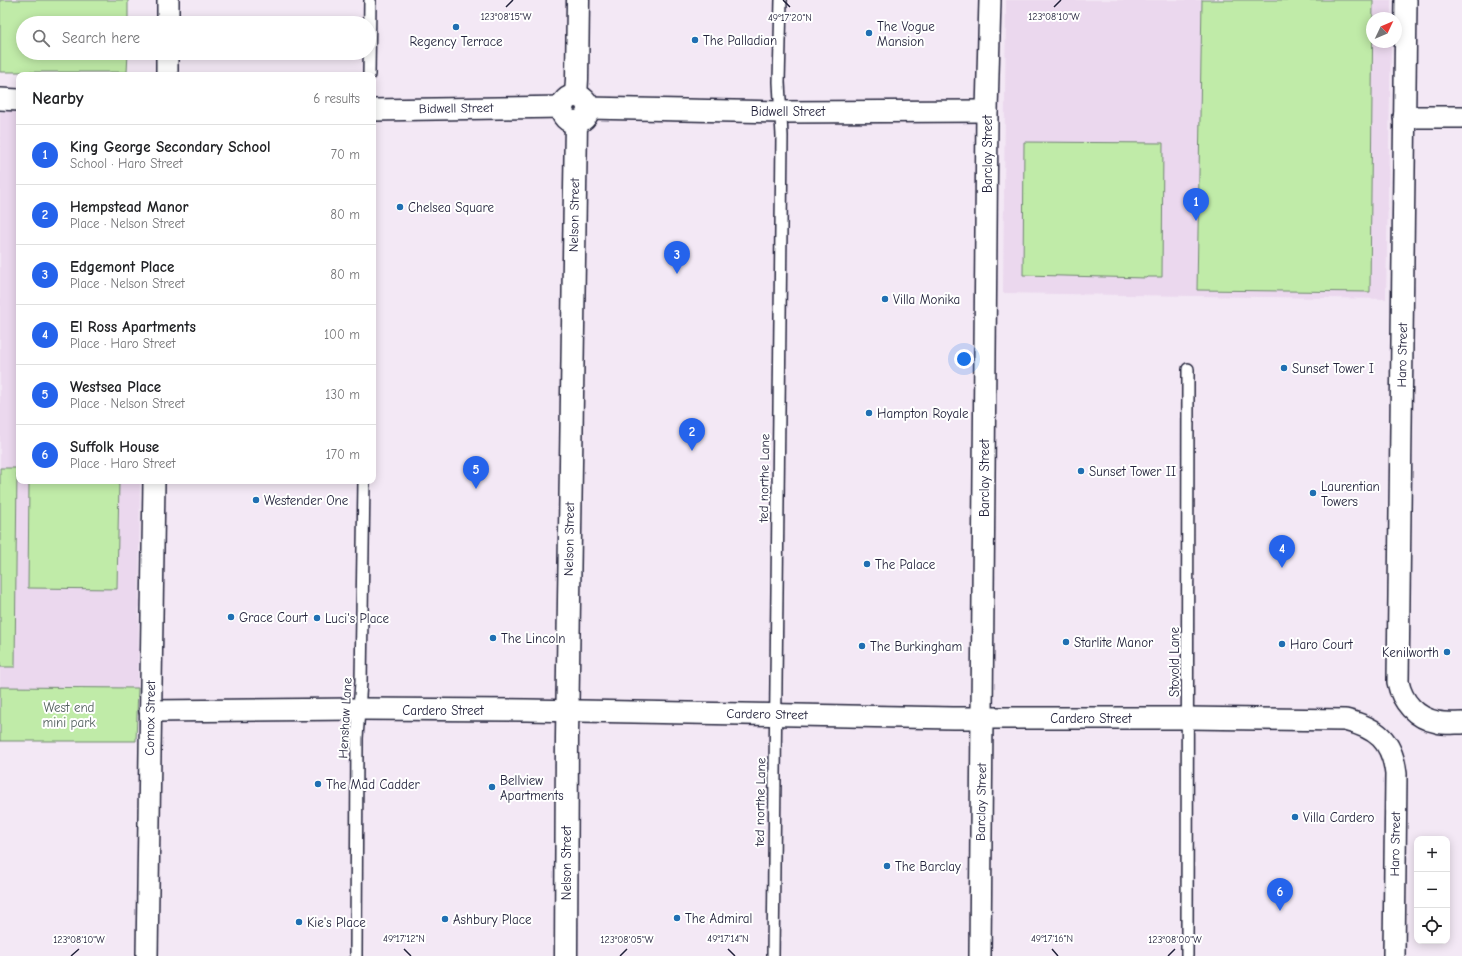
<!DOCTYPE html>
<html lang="en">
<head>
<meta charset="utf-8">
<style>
  body { margin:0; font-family:"Comic Neue",sans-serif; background:#f6f6f6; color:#202124 }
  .controls { position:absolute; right:12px; bottom:12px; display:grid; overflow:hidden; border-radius:8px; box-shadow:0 2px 10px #0003 }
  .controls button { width:36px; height:36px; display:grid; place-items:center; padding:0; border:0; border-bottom:1px solid #e0e0e0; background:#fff; color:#202124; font:20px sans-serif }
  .compass { position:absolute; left:1366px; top:12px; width:36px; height:36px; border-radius:50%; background:#fff; box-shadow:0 2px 10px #0003; rotate:46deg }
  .you { position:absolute; left:964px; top:359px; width:14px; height:14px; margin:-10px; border:3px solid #fff; border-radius:50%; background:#1a73e8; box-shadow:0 0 0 6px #1a73e833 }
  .badge { display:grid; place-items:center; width:26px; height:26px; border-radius:50%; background:#2563eb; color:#fff; font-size:13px; font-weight:700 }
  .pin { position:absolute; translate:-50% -33px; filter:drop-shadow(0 1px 2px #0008) }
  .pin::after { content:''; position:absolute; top:21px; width:14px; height:12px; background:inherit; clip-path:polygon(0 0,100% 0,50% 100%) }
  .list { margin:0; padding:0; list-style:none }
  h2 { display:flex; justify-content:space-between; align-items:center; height:52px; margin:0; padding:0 16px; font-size:17px }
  h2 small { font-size:13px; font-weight:400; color:#757577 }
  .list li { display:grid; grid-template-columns:26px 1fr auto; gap:12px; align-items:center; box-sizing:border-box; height:60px; padding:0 16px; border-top:1px solid #e0e0e0 }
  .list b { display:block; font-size:15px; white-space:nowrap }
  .list p { margin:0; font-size:13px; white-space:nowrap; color:#757577 }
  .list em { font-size:13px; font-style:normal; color:#757577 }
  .icon { flex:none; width:22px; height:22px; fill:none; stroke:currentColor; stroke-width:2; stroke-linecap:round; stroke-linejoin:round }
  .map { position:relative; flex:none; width:1462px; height:956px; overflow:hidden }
  .search { position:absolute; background:#fff; box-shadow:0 2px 10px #0003; left:16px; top:16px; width:360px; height:44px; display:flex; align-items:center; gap:10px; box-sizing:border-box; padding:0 14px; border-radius:22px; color:#757577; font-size:15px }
  .panel { position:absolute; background:#fff; box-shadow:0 2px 10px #0003; left:16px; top:72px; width:360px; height:412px; border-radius:8px }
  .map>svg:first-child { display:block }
  .built { fill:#ebd8ee }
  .green { fill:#c0eba8; stroke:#718672 }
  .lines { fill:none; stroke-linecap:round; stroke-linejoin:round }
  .service-casing { stroke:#22223b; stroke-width:14 }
  .minor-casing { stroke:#22223b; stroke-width:24 }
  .tertiary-casing { stroke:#22223b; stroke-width:25 }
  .service { stroke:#fff; stroke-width:11 }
  .minor { stroke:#fff; stroke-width:21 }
  .tertiary { stroke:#fff; stroke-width:22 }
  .ticks { fill:none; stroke:#22223b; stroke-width:1.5 }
  .poi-dot { fill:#1f6fb2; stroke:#fff; stroke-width:1.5 }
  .labels { text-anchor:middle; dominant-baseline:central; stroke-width:4; stroke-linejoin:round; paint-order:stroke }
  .poi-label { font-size:13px; fill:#22223b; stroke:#fff; text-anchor:start }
  .street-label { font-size:13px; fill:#22223b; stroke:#fff }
  .park-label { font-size:13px; fill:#515e5c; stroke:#fff }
  .ticks-label { font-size:10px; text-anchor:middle; fill:#22223b; stroke:#fff; stroke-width:4; stroke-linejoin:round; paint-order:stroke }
</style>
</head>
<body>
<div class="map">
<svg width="1462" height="956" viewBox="0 0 1462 956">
  <rect width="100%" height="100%" fill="#f3e8f5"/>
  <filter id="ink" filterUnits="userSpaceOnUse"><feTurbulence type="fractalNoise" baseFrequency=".025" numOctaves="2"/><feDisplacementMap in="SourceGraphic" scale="8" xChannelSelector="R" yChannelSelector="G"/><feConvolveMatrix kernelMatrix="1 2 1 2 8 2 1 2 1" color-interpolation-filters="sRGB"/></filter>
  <g filter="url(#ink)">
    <g class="built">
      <polygon points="1006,0 1391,0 1391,18 1372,18 1372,42 1391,42 1386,299 1003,293"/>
      <polygon points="0,112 19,112 19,481 140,481 138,688 0,687"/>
    </g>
    <g class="green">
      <polygon points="0,0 128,0 128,23 23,23 23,53 128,53 127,72 0,72"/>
      <polygon points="1202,0 1373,0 1370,292 1197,290"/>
      <polygon points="1024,142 1163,143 1162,277 1147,277 1146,278 1023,275"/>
      <polygon points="0,468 17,468 15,667 0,667"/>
      <polygon points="29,481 119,481 117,589 28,588"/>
      <polygon points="0,687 138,688 136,741 0,741"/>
    </g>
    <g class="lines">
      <defs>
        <g id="service">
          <polyline points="369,75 370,0"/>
          <polyline points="356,956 357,738 361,682 364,481"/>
          <polyline points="773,956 782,136 779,82 781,0"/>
          <polyline points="1187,956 1188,369"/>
        </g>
        <g id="minor">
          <path d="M1406 0 1398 682C1402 702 1416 718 1437 722 1445 724 1454 723 1462 723"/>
          <polyline points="168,23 168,0"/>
          <polyline points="167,75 167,53"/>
          <polyline points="0,99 19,100"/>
          <polyline points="588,108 781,112 987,111"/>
          <polyline points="373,110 563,107"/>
          <polyline points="1404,117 1462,117"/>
          <path d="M150 711 359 709 526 710 953 718H1187L1345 720C1377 728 1392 740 1396 774L1394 956"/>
          <polyline points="147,956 154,481"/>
          <polyline points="980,956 987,111 990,0"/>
        </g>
        <g id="tertiary">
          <polyline points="576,96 577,79 578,0"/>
          <circle cx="575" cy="109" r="13"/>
          <polyline points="566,956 567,737 576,122"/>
        </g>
      </defs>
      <use href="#service" class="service-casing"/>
      <use href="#minor" class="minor-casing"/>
      <use href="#tertiary" class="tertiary-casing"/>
      <use href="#service" class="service"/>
      <use href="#minor" class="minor"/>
      <use href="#tertiary" class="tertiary"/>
    </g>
  </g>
  <path class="ticks" d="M783 0 790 7M506 7 513 0M1054 7 1061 0M404 949 411 956M728 949 735 956M1052 949 1058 956M71 956 79 949M620 956 627 949M1168 956 1175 949"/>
  <g class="poi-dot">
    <circle cx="456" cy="27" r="4"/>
    <circle cx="869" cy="33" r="4"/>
    <circle cx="695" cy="40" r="4"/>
    <circle cx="400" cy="207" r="4"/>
    <circle cx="885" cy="299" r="4"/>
    <circle cx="1284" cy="368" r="4"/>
    <circle cx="869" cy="413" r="4"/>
    <circle cx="1081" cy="471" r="4"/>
    <circle cx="1313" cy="493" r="4"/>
    <circle cx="256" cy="500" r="4"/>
    <circle cx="867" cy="564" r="4"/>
    <circle cx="231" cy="617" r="4"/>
    <circle cx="317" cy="618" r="4"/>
    <circle cx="493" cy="638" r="4"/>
    <circle cx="1066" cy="642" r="4"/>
    <circle cx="1282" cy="644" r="4"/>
    <circle cx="862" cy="646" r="4"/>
    <circle cx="1447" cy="652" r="4"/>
    <circle cx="318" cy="784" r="4"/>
    <circle cx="492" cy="787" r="4"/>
    <circle cx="1295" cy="817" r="4"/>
    <circle cx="887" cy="866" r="4"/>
    <circle cx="677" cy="918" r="4"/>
    <circle cx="445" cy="919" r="4"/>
    <circle cx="299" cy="922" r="4"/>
  </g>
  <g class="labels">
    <g class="poi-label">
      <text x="877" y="26">The Vogue<tspan x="877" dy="15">Mansion</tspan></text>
      <text x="703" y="40">The Palladian</text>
      <text x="456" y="41" text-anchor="middle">Regency Terrace</text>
      <text x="408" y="207">Chelsea Square</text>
      <text x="893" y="299">Villa Monika</text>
      <text x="1292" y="368">Sunset Tower I</text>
      <text x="877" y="413">Hampton Royale</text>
      <text x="1089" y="471">Sunset Tower II</text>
      <text x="1321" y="486">Laurentian<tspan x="1321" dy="15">Towers</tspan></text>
      <text x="264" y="500">Westender One</text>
      <text x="875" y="564">The Palace</text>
      <text x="239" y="617">Grace Court</text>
      <text x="325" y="618">Luci's Place</text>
      <text x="501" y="638">The Lincoln</text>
      <text x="1074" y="642">Starlite Manor</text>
      <text x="1290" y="644">Haro Court</text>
      <text x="870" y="646">The Burkingham</text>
      <text x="1439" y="652" text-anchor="end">Kenilworth</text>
      <text x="500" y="780">Bellview<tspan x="500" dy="15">Apartments</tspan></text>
      <text x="326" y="784">The Mad Cadder</text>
      <text x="1303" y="817">Villa Cardero</text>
      <text x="895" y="866">The Barclay</text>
      <text x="685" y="918">The Admiral</text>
      <text x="453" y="919">Ashbury Place</text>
      <text x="307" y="922">Kie's Place</text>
    </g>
    <g class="street-label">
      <text transform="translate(456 108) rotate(-1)">Bidwell Street</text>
      <text x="788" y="111">Bidwell Street</text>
      <text transform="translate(987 154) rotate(-90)">Barclay Street</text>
      <text transform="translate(574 215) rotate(-89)">Nelson Street</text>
      <text transform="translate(1402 355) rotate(-89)">Haro Street</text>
      <text transform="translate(764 478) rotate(-89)">ted northe Lane</text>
      <text transform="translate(984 478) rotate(-90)">Barclay Street</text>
      <text transform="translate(569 539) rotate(-89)">Nelson Street</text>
      <text transform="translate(1174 662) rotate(-90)">Stovold Lane</text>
      <text x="443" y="710">Cardero Street</text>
      <text transform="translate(767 714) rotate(1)">Cardero Street</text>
      <text transform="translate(150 718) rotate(-89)">Comox Street</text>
      <text transform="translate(345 718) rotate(-87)">Henshaw Lane</text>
      <text x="1091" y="718">Cardero Street</text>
      <text transform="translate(760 802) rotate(-89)">ted northe Lane</text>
      <text transform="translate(981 802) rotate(-89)">Barclay Street</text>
      <text transform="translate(1395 844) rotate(-89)">Haro Street</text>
      <text transform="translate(566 863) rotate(-90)">Nelson Street</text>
    </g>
    <g class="park-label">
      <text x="69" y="707">West end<tspan x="69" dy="15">mini park</tspan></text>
    </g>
  </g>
  <g class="ticks-label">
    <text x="506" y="20">123°08'15"W</text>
    <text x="1054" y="20">123°08'10"W</text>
    <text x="790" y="21">49°17'20"N</text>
    <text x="404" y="942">49°17'12"N</text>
    <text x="728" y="942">49°17'14"N</text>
    <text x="1052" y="942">49°17'16"N</text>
    <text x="79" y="943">123°08'10"W</text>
    <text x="627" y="943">123°08'05"W</text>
    <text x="1175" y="943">123°08'00"W</text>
  </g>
</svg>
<div class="controls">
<button>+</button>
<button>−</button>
<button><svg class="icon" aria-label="locate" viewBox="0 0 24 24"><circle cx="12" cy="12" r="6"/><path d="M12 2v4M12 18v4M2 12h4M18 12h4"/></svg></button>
</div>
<svg class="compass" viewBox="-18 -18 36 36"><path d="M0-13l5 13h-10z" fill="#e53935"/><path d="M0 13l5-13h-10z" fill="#757577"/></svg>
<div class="you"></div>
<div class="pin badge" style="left:1196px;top:221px">1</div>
<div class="pin badge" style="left:692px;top:451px">2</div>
<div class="pin badge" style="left:677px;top:274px">3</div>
<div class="pin badge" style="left:1282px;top:568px">4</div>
<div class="pin badge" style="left:476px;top:489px">5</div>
<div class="pin badge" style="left:1280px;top:911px">6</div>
<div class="search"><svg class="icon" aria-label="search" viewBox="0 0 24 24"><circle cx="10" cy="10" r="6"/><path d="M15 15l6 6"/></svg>Search here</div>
<section class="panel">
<h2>Nearby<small>6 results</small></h2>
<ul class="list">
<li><span class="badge">1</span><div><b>King George Secondary School</b><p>School · Haro Street</p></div><em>70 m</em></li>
<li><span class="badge">2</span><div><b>Hempstead Manor</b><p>Place · Nelson Street</p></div><em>80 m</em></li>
<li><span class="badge">3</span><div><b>Edgemont Place</b><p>Place · Nelson Street</p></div><em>80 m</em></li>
<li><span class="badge">4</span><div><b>El Ross Apartments</b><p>Place · Haro Street</p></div><em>100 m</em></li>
<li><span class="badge">5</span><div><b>Westsea Place</b><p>Place · Nelson Street</p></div><em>130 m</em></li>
<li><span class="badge">6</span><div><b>Suffolk House</b><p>Place · Haro Street</p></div><em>170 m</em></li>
</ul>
</section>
</div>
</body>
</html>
